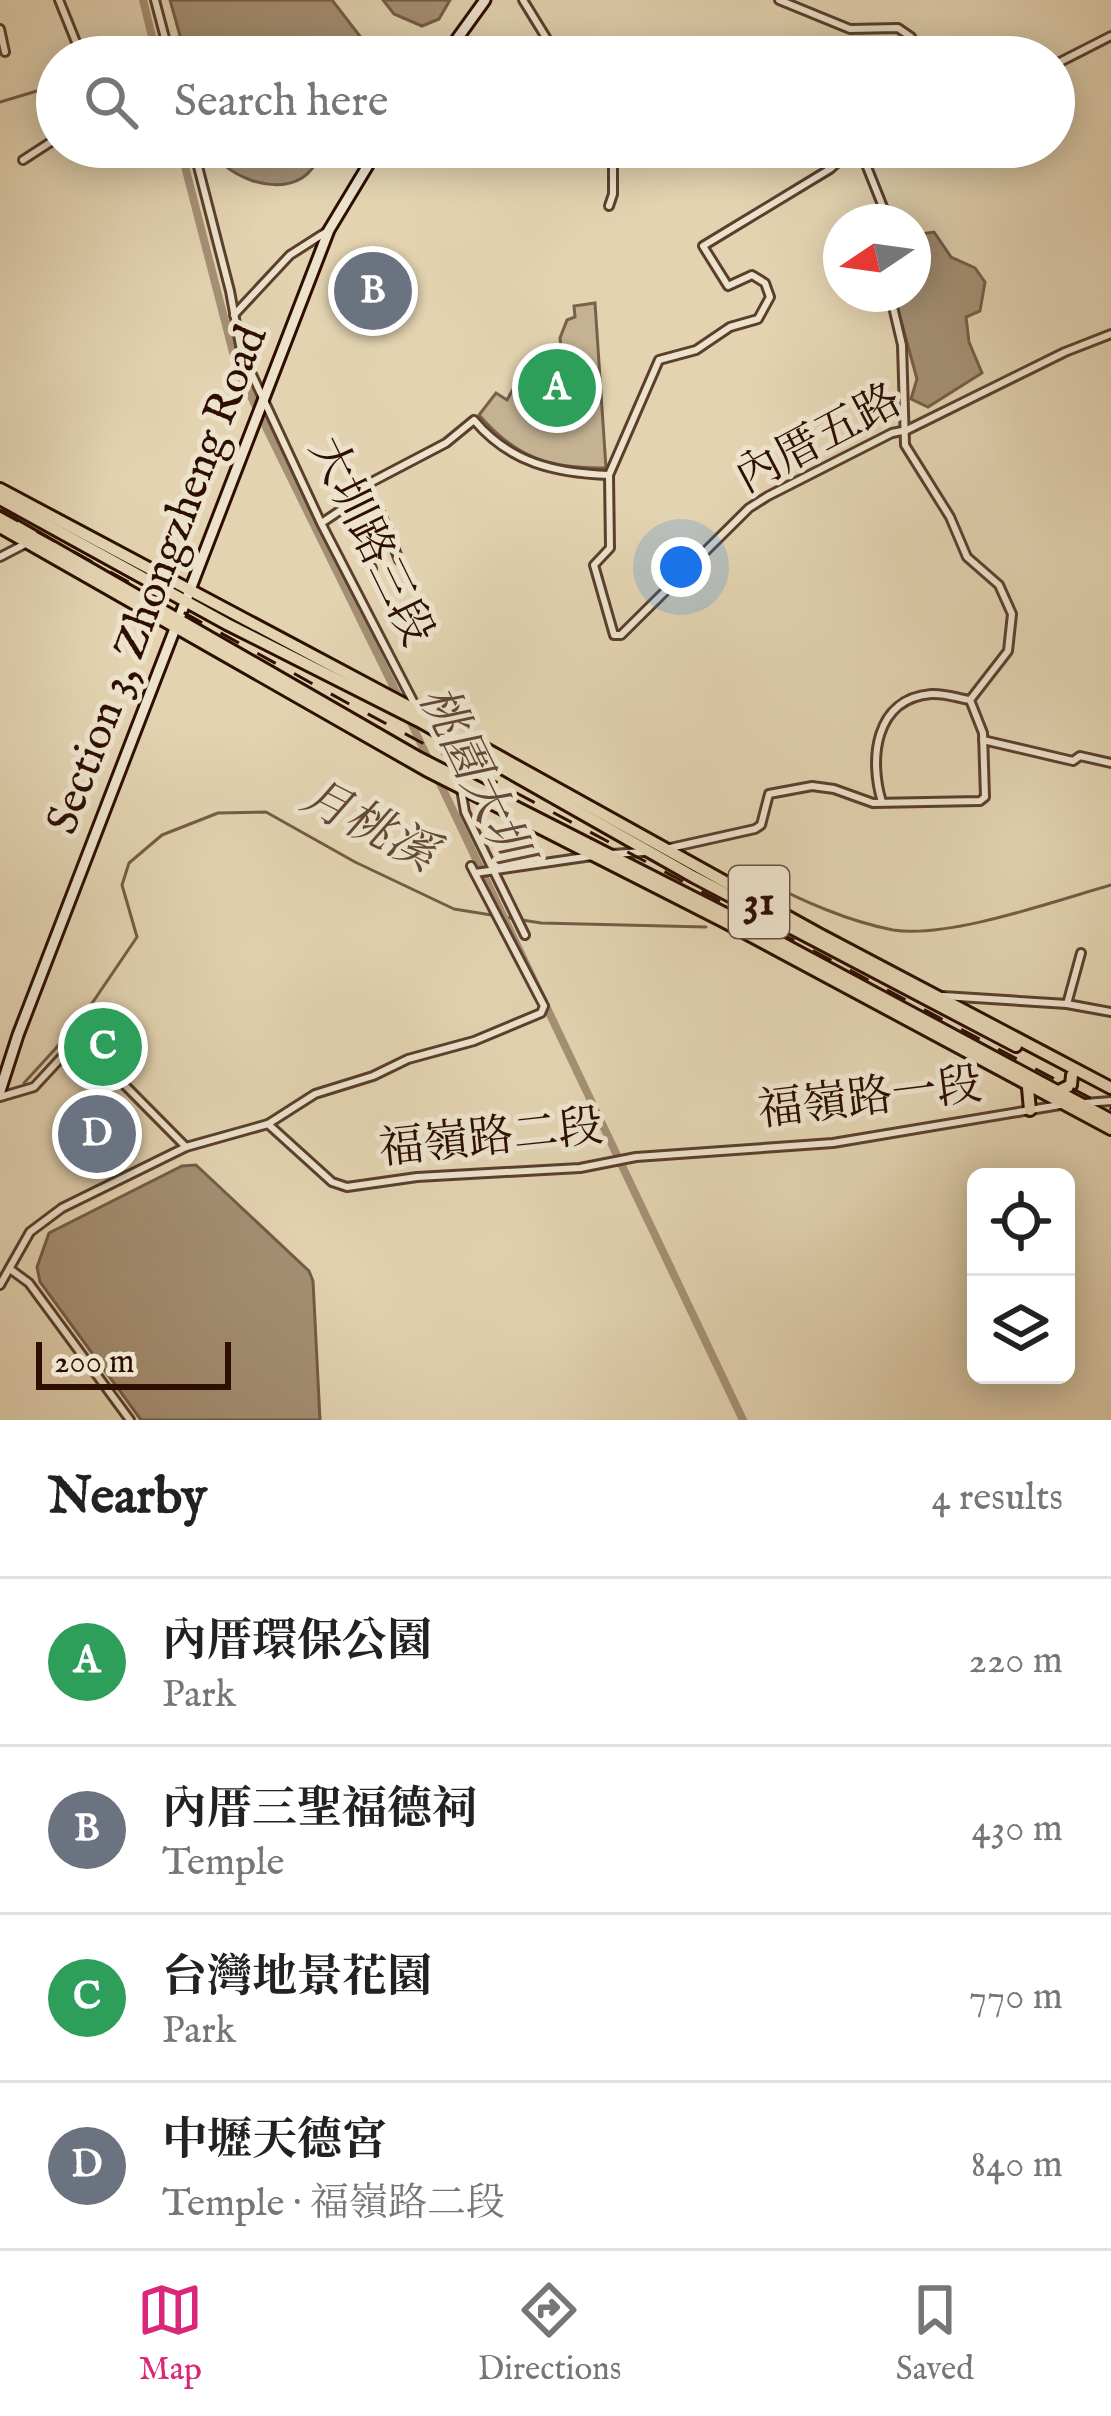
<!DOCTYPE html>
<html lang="en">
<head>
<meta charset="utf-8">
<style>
  body { margin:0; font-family:"IM FELL English","Noto Serif TC",serif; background:#f2f2f2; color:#222 }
  .controls { position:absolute; right:36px; bottom:36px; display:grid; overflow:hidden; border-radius:18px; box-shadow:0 6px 30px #0003 }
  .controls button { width:108px; height:108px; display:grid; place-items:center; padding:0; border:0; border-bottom:3px solid #e0e0e0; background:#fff; color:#222; font:60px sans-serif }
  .compass { position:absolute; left:823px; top:204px; width:108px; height:108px; border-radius:50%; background:#fff; box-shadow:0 6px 30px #0003; rotate:257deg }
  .scale { position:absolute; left:36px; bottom:30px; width:195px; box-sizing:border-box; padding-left:12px; border:6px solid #2d0e01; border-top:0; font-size:33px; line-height:42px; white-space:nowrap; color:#2d0e01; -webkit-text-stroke:9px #ede2cc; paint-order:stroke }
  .you { position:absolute; left:681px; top:567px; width:42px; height:42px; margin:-30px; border:9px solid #fff; border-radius:50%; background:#1a73e8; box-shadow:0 0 0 18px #1a73e833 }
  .badge { display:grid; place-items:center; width:78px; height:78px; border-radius:50%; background:#db2777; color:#fff; font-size:39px; font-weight:700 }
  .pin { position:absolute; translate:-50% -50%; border:6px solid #fff; box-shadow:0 3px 12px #0006 }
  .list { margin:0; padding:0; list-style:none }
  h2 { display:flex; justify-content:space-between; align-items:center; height:156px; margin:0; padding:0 48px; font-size:51px }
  h2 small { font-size:39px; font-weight:400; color:#767676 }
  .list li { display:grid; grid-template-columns:78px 1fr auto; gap:36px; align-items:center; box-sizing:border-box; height:168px; padding:0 48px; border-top:3px solid #e0e0e0 }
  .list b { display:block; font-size:45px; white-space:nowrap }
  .list p { margin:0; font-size:39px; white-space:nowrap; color:#767676 }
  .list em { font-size:39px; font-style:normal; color:#767676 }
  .icon { flex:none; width:66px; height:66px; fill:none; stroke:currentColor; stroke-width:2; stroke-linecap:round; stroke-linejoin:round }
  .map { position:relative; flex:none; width:1111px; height:1420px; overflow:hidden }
  .search { position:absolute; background:#fff; box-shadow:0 6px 30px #0003; left:36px; right:36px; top:36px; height:132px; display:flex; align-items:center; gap:30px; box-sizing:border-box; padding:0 42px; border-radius:66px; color:#767676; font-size:45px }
  .sheet { height:828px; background:#fff }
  nav { display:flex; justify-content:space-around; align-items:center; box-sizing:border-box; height:168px; border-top:3px solid #e0e0e0; background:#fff; font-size:33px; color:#767676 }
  nav a { display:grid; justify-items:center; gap:6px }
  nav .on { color:#db2777 }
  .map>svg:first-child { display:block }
  .green { fill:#c4b293; stroke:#78604a; stroke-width:3 }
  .water { fill:#a59075; stroke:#755c47; stroke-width:3 }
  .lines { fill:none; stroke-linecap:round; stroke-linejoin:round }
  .stream { stroke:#755c47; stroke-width:3 }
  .canal { stroke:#a59075; stroke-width:8 }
  .street-casing { stroke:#5a3f2d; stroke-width:12 }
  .secondary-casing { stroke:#2d0e01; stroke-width:15 }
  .primary-casing { stroke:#2d0e01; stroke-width:16 }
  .street { stroke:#ede2cc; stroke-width:6 }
  .secondary { stroke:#ede2cc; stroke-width:9 }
  .primary { stroke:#e3d3b1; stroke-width:10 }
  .rail { stroke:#2d0e01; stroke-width:3; stroke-dasharray:21 21; stroke-linecap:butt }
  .labels { text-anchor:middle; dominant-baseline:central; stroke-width:10; stroke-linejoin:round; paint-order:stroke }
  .shield { fill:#ede2cc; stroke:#674e3e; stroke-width:3 }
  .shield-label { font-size:42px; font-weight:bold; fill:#2d0e01 }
  .street-label { font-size:45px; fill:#2d0e01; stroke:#ede2cc }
  .water-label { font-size:48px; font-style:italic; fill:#634835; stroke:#ede2cc }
</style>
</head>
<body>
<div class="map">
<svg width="1111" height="1420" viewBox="0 0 1111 1420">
  <rect width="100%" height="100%" fill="#e3d3b1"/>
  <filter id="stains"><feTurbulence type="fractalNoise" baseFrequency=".00167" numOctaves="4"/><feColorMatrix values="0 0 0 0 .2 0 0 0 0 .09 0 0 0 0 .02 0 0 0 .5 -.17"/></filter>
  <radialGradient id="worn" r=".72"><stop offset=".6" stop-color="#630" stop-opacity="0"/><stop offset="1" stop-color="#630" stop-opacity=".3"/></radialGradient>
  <path class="green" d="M595 303 606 468C550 469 516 458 479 415L496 393 507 400 517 382 534 384 543 363 561 349 560 338 567 320 575 317 574 306Z"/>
  <g class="water">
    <polygon points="170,0 332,0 376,57 186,57"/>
    <polygon points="383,0 450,0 439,19 422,26 394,14"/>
    <path d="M209 147H326C319 158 313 171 302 178 273 196 223 175 209 147Z"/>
    <polygon points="934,232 951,257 975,268 985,282 980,311 966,317 969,342 982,373 928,407 911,399 917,379 896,302 899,294 913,294 913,235"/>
    <polygon points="196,1165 309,1271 313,1281 320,1420 141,1420 40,1282 37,1267 49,1233 182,1166"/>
  </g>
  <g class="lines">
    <g class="stream">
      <polyline points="0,102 57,85"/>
      <path d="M747 886 762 880C803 901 847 921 893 930 948 939 1055 901 1111 885"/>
      <polyline points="24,1083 78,1024 137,937 122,885 129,863 162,835 218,813 266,812 355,862 454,909 541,923 706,927"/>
    </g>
    <g class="canal">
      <polyline points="143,0 157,57"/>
      <polyline points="180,147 237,368 400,700"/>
      <polyline points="407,714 431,765"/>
      <polyline points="438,779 743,1420"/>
    </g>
    <defs>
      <g id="street">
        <polyline points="59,0 82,57"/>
        <polyline points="155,0 170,57"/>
        <polyline points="523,0 558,57"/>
        <polyline points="779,0 850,29 898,28 911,37 922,57"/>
        <polyline points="0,29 5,52"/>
        <polyline points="1054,65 1111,36"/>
        <polyline points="193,147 230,291 241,351 321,523 417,709"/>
        <polyline points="855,147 830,169 703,246 728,286 752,275 765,283 770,297 758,319 730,327 696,350 659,360 609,475 610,548 594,565 614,635 621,635 749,508 768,496 892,433 907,430 1065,352 1111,334"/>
        <polyline points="859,147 889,222"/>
        <polyline points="23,160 57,138"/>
        <polyline points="609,206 613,194 613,147"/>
        <polyline points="234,315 290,255 326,232"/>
        <polyline points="363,490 371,507 381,514 399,560"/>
        <polyline points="371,507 353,519 372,569"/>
        <path d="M323 522 359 498 362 487 446 443 474 420C510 463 555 473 609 475"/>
        <polyline points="0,557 27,543"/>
        <polyline points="983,740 1073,761 1080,756 1111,763"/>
        <polyline points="461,789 465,812 525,935"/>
        <path d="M882 802C869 760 874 699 931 694 945 693 957 698 970 700"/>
        <polyline points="670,848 755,829 761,825 769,794 812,786 834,789 873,803 980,801 985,797 983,733 970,700 1008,651 1012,614 999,585 967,557 950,517 905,445 902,345 890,294"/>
        <polyline points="611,854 645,852"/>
        <polyline points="475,873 592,856"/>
        <polyline points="943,996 1067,1004 1081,953"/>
        <polyline points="1067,1004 1111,1012"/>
        <polyline points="0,1097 34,1087 72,1046 85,1045 186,1147"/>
        <polyline points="1085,1103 1111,1101"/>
        <polyline points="268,1124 315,1094 373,1076 408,1059 474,1041 541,1013 544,1006 471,866"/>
        <polyline points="10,1269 29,1283 130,1420"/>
        <polyline points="0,1285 30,1232 62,1208 186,1147 268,1124 332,1182 347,1187 417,1177 580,1168 636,1157 833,1143 1060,1105"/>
      </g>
      <g id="secondary">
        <polyline points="444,57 485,0"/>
        <polyline points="0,1091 18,1035 329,230 379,147"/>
      </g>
      <g id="primary">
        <polyline points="0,489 419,712 819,934 1111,1088"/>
        <polyline points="0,499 227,624 419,721 694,877 1016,1046"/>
        <polyline points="0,517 419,758 757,930 1111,1120"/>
        <polyline points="0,527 426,770 725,922 1111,1129"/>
        <polyline points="1028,1088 1030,1110"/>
        <polyline points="1057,1092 1071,1085 1072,1075"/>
      </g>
    </defs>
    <use href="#street" class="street-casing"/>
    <use href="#secondary" class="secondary-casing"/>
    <use href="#primary" class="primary-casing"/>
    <use href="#street" class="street"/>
    <use href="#secondary" class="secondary"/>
    <use href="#primary" class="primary"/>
    <polyline class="rail" points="0,511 351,705 1111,1109"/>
  </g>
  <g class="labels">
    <rect class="shield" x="729" y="866" width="60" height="72" rx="9"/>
    <g class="shield-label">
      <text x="759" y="902">31</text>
    </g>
    <g class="street-label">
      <text transform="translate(819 440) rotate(-28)">內厝五路</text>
      <text transform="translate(370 542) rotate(64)">大圳路三段</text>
      <text transform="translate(158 580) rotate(-69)">Section 3, Zhongzheng Road</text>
      <text transform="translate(870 1099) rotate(-7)">福嶺路一段</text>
      <text transform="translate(491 1139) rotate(-6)">福嶺路二段</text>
    </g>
    <g class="water-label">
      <text transform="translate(473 776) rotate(64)">桃園大圳</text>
      <text transform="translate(368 827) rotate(27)">月桃溪</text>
    </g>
  </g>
  <rect width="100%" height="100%" filter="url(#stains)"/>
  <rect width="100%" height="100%" fill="url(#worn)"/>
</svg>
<div class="controls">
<button><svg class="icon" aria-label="locate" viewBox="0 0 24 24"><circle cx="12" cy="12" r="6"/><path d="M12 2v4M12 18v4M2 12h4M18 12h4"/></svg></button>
<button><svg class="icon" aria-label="layers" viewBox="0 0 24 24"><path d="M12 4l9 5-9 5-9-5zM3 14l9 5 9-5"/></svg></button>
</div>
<svg class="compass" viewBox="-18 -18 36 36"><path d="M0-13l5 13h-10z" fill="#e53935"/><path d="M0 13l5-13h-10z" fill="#767676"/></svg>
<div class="scale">200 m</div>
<div class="you"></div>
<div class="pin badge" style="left:557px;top:388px;background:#2e9e5b">A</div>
<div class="pin badge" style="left:373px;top:291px;background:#6b7280">B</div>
<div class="pin badge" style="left:103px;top:1047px;background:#2e9e5b">C</div>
<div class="pin badge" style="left:97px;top:1134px;background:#6b7280">D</div>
<div class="search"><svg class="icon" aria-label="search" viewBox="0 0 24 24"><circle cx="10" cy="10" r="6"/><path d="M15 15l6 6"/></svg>Search here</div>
</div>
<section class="sheet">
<h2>Nearby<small>4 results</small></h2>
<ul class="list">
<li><span class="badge" style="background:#2e9e5b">A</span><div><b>內厝環保公園</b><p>Park</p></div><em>220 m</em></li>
<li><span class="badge" style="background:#6b7280">B</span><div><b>內厝三聖福德祠</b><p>Temple</p></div><em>430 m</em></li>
<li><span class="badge" style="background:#2e9e5b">C</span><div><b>台灣地景花園</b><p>Park</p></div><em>770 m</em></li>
<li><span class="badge" style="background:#6b7280">D</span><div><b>中壢天德宮</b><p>Temple · 福嶺路二段</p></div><em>840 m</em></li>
</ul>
</section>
<nav>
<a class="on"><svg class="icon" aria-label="map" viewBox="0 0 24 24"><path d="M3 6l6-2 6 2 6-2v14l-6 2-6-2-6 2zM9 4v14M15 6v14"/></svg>Map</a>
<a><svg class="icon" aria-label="directions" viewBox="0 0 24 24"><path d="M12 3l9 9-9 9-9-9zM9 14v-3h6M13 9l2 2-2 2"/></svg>Directions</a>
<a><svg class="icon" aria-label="saved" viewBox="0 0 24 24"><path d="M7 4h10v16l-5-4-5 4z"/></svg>Saved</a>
</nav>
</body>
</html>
